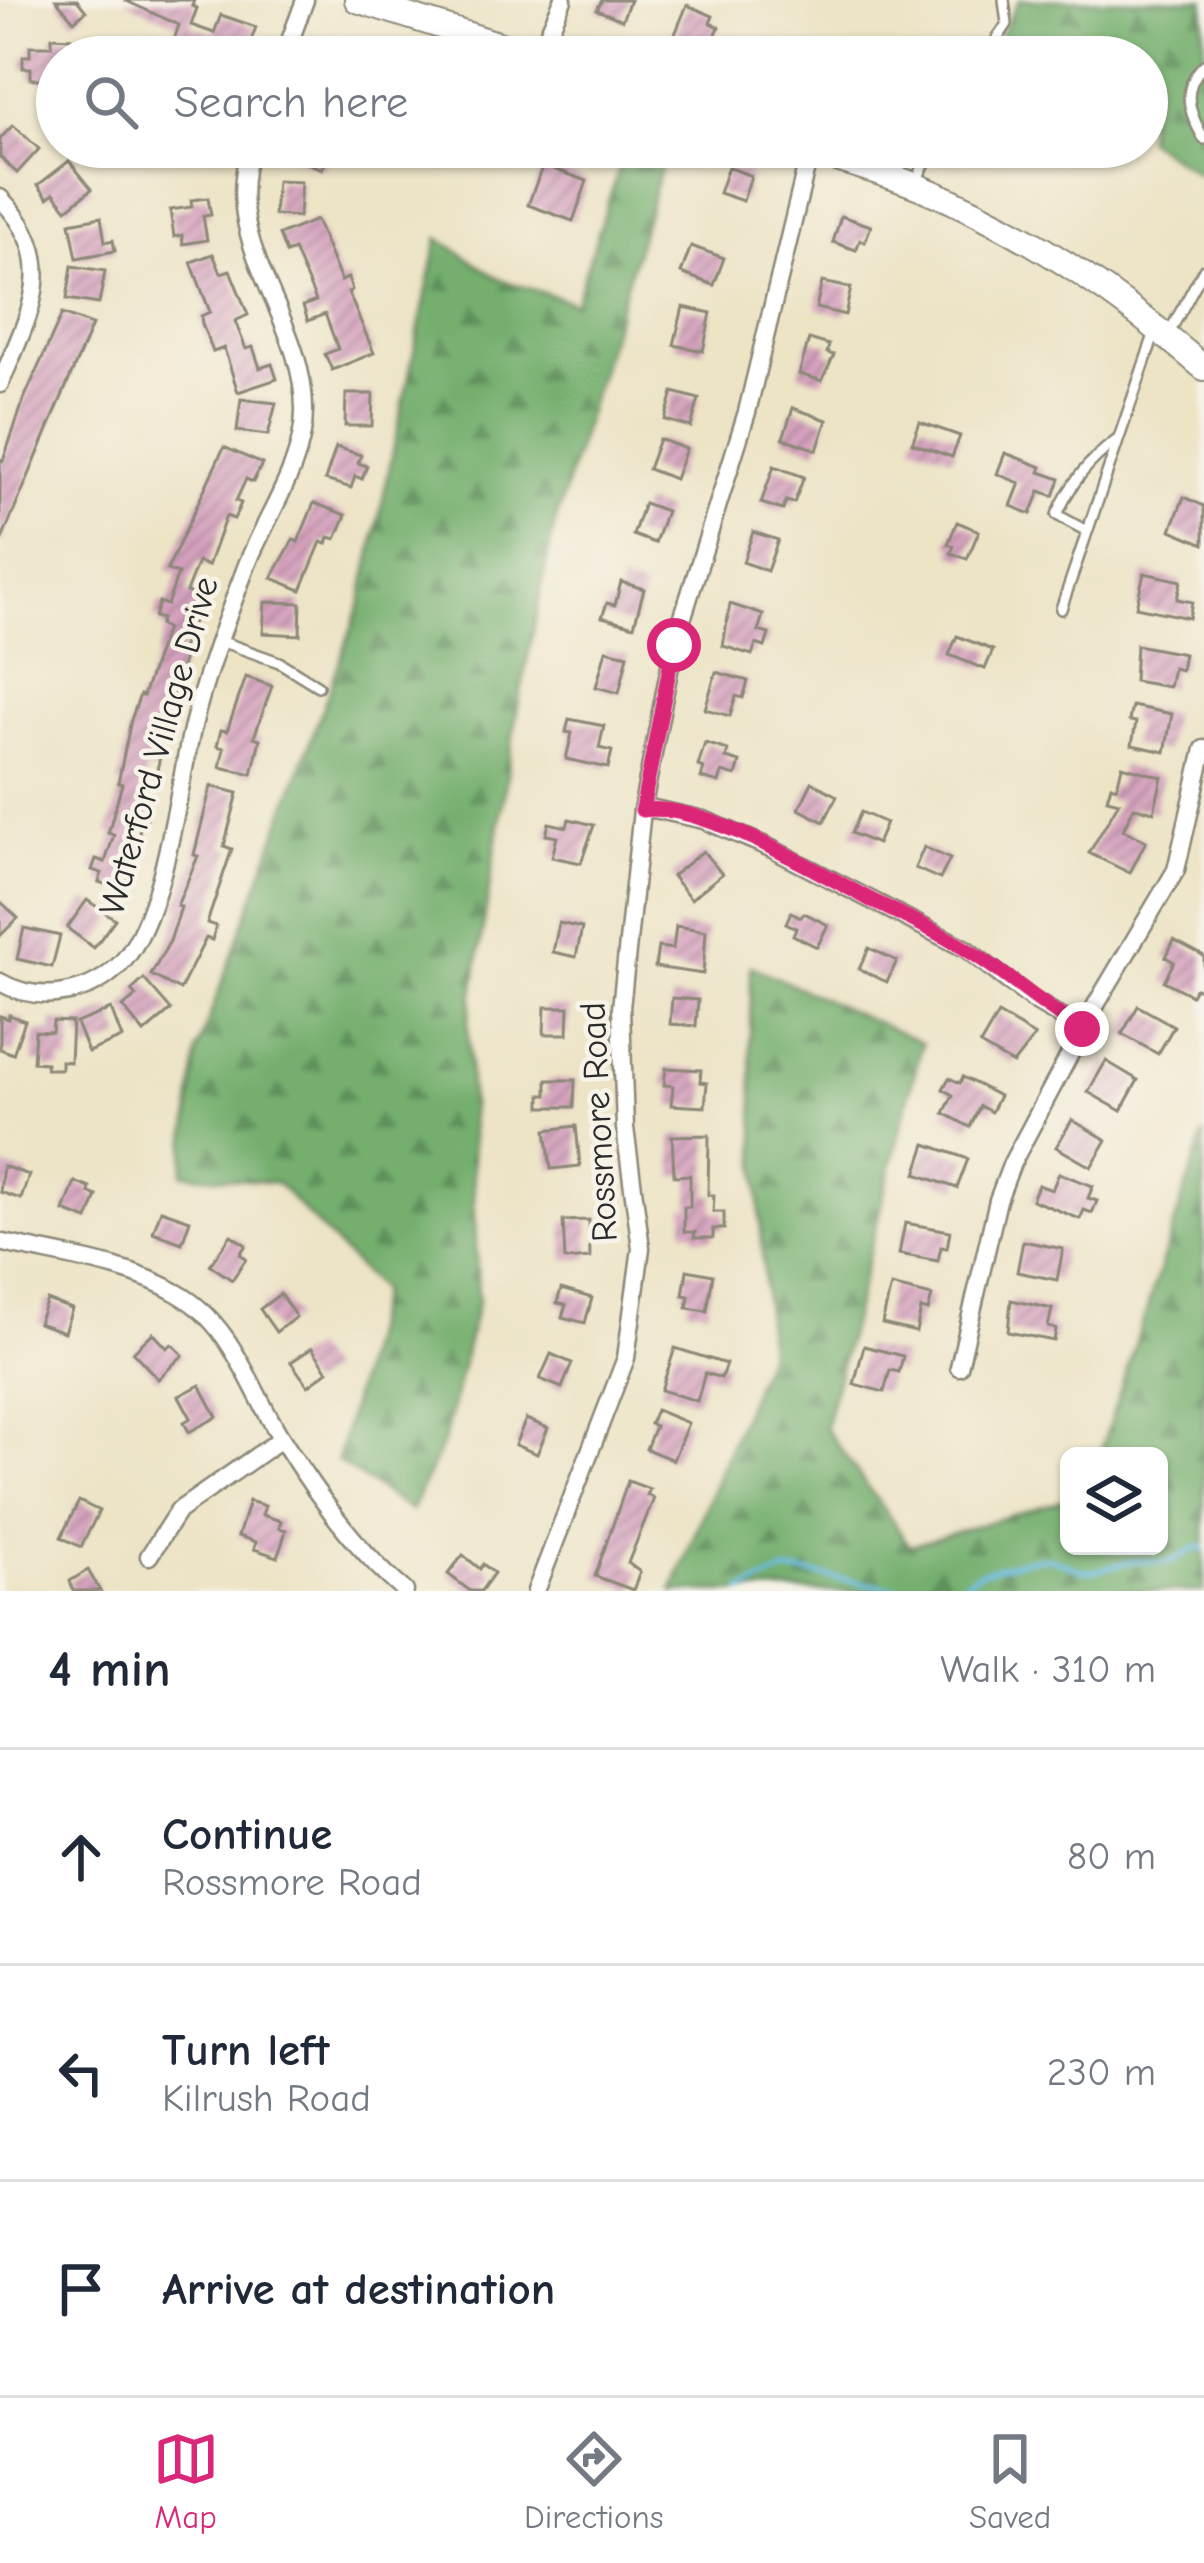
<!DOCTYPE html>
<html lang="en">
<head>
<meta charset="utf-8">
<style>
  body { margin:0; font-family:"Comic Neue",sans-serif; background:#f2f2f3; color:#1f2937 }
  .controls { position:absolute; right:36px; bottom:36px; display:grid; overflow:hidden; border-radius:18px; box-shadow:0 3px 9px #0004 }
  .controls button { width:108px; height:108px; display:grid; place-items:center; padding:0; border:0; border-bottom:3px solid #e0e1e3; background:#fff; color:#1f2937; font:60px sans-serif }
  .stop { position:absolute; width:36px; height:36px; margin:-27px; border:9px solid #db2777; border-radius:50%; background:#fff }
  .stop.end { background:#db2777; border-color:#fff; box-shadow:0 3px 12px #0008 }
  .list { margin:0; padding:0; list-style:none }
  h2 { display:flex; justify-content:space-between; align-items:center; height:156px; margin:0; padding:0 48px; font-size:51px }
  h2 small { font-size:39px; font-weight:400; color:#747a83 }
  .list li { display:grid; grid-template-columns:78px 1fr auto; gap:36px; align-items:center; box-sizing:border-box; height:216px; padding:0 48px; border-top:3px solid #e0e1e3 }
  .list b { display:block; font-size:45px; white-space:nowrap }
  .list p { margin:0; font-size:39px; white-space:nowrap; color:#747a83 }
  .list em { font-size:39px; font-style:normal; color:#747a83 }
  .icon { flex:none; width:66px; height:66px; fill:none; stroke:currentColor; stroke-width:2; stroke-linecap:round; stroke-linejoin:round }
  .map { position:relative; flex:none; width:1204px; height:1591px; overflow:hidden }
  .search { position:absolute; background:#fff; box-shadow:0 3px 9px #0004; left:36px; right:36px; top:36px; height:132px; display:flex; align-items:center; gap:30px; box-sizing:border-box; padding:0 42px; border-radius:66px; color:#747a83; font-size:45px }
  .sheet { height:804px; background:#fff }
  nav { display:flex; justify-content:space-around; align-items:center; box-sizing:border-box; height:168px; border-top:3px solid #e0e1e3; background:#fff; font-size:33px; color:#747a83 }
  nav a { display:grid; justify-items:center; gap:6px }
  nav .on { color:#db2777 }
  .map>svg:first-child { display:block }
  .forest { fill:url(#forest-firs); stroke:#506d4c; stroke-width:3 }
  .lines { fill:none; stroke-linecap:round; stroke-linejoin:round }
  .stream { stroke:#6dbde8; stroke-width:4.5 }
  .building { fill:url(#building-hatch) }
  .lane-casing { stroke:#8c8878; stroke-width:14 }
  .street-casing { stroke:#8c8878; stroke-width:21 }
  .secondary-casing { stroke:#8c8878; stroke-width:28 }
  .lane { stroke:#fff; stroke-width:9 }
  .street { stroke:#fff; stroke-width:16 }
  .secondary { stroke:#fff; stroke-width:24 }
  .route { stroke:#db2777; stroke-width:15 }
  .labels { text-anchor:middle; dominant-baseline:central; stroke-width:9; stroke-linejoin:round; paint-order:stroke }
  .street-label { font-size:36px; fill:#2b2b2b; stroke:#f7f3e8 }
</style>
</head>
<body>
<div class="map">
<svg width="1204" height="1591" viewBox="0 0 1204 1591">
  <defs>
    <pattern id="forest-firs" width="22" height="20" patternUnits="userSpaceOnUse" patternTransform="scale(3)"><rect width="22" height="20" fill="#74af6e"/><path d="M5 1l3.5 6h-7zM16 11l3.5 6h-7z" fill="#5f8f5b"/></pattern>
    <pattern id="building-hatch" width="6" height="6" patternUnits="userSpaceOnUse" patternTransform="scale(3)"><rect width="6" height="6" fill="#d5a2be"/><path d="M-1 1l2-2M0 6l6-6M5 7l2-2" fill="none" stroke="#ad849b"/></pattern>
  </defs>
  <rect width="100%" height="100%" fill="#f7f3e8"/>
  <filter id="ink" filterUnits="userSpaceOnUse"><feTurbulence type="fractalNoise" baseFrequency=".00833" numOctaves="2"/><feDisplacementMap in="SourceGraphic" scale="24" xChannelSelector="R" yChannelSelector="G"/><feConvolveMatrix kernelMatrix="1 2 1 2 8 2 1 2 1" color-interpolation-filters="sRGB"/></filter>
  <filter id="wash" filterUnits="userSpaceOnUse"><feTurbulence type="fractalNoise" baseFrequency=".004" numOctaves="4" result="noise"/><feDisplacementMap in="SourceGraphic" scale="48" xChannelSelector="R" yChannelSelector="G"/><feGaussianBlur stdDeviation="2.7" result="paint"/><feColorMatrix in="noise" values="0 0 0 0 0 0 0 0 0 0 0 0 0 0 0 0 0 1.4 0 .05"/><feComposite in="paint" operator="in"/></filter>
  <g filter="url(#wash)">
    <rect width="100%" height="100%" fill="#ede4c6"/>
    <g class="forest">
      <polygon points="1019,0 1204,0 1204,178 1147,140 1147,57 989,57"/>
      <polygon points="626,147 667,147 553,530 517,711 468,1025 478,1300 444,1440 411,1511 337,1461 380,1291 277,1183 183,1174 197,1051 361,603 438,238 499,279 575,303"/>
      <polygon points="751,966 922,1043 825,1428 910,1546 1069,1498 1069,1546 1159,1546 1159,1456 1099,1456 1204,1133 1204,1591 672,1591 768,1351 750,1043"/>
    </g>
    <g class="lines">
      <polyline class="stream" points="742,1591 783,1572 806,1573 912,1591 952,1589 981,1572 1029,1559 1050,1558 1083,1571 1095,1571 1132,1561 1171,1562 1197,1547 1204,1548"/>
    </g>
    <g id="blocks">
      <g class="building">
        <polygon points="56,0 77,0 86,11 74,21"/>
        <polygon points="124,0 194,0 192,6 197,8 191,25 214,33 221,15 256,27 246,54 227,47 225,52 191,40 190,45 174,40 179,25"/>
        <polygon points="602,0 630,0 622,20 597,10"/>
        <polygon points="687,5 713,16 710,23 719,27 710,48 691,40 689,46 673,39"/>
        <polygon points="328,36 382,56 382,57 329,57 322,51"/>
        <polygon points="52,37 71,38 70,55 57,54 56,79 31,79 31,68 23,68 23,56 30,56 30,46 52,46"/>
        <polygon points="13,125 39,149 17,173 0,157 0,139"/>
        <polygon points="267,147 331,147 322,169"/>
        <polygon points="69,161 92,189 67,209 54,193 48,198 38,185"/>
        <polygon points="543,165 587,181 573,221 528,205"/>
        <polygon points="728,167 751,176 743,201 719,193"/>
        <polygon points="277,181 301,182 299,217 274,215"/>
        <polygon points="208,198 211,215 203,216 207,240 183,244 182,235 174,237 170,210 192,207 191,200"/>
        <polygon points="841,216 871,226 865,242 860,240 856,250 833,242"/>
        <polygon points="101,217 105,242 113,240 115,251 77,258 70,223"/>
        <polygon points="316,220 341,281 348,278 352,290 348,292 374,353 332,370 325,354 338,349 325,314 308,321 303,306 316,301 294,250 286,253 279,235"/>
        <polygon points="691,246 724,258 714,285 681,273"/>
        <polygon points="213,254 221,273 230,270 248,315 235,321 246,349 253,347 260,368 272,364 277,379 238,392 224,348 213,352 202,324 201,316 210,312 191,262"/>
        <polygon points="72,266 105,271 99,304 67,299"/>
        <polygon points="822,282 851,288 845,315 816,308"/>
        <polygon points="683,307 711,313 703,351 674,345"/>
        <polygon points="62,314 92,325 0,544 0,459 3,461 24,399"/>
        <polygon points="809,339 829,345 827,353 834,355 822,381 799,374"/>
        <polygon points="673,392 699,399 691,427 665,420"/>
        <polygon points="346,394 373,394 372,426 345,426"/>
        <polygon points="241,399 276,403 268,435 237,431"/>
        <polygon points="793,408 827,420 817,450 783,438"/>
        <polygon points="920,422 960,436 952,457 912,443"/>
        <polygon points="659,439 686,449 675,479 648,469"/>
        <polygon points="224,447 262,464 253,482 246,479 236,501 241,503 234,519 226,516 208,566 198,562 186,592 203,598 180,653 185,654 154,755 160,756 157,771 146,769 138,804 150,807 146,821 142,820 125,891 99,882 102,873 92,870 96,859 105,862 114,835 108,833 122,784 118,783 131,720 140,695 143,696 166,628 159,625 161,619 154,617 159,602 167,605 178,574 167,570"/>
        <polygon points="336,447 361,455 358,463 367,466 362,479 355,476 351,488 325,480"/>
        <polygon points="1005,453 1042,467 1040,472 1060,479 1054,496 1040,491 1031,514 1011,506 1020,483 997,474"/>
        <polygon points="774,466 804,477 794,503 786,501 783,510 761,503"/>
        <polygon points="1184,497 1204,506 1204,544 1171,530"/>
        <polygon points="314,503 346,515 336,539 329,537 327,544 321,542 301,590 272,578 293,540 298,542"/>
        <polygon points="644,503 666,511 655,543 633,535"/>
        <polygon points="957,522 979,531 967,559 951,553 954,546 948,544"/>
        <polygon points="753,532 778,540 767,571 743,562"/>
        <polygon points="1144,573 1181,581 1177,599 1192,602 1189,618 1136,607"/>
        <polygon points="621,582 644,589 634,626 602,617 607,603 615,605"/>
        <polygon points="265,602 301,603 300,635 263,633"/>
        <polygon points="730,604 763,615 758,631 769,634 765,647 756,644 752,655 723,646"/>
        <polygon points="957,636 993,650 985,669 949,655"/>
        <polygon points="1136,645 1184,654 1181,670 1173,668 1169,687 1134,681"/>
        <polygon points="606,650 628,655 619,693 596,687"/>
        <polygon points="716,672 748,681 743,698 736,696 730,716 705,709"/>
        <polygon points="246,677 272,686 254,737 260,739 252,774 220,767 224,748 217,746 221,730 227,731"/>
        <polygon points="1132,706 1172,714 1165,752 1132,745 1136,722 1129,721"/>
        <polygon points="569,719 604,726 599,748 612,751 608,768 566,759 572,733 566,732"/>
        <polygon points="705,743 728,750 726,758 740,762 736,776 722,772 719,783 701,778 704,768 698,766"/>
        <polygon points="1122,766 1162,777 1154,812 1134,807 1123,830 1146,841 1130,873 1089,853 1119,802 1107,799 1111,785 1117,787"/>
        <polygon points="812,782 837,796 824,822 799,809"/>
        <polygon points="211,786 238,793 224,846 232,849 207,923 216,926 212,940 206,938 180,990 151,975 170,941 181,907 177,906 198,856 194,855"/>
        <polygon points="861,812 886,823 877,844 851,833"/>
        <polygon points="569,819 594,825 581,863 552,857 557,837 546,835 549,823 567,827"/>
        <polygon points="924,847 950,859 940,879 915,868"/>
        <polygon points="703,851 722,874 691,899 672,876"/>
        <polygon points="87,900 115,919 94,948 67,928"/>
        <polygon points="0,901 18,918 0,936"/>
        <polygon points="791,912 801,917 804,913 828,925 817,947 793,935 796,928 786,923"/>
        <polygon points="559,923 582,928 576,957 553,952"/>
        <polygon points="676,926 706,931 703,974 655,967 658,947 673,949"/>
        <polygon points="24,928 60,936 52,967 17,959"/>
        <polygon points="1174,940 1204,956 1204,992 1195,988 1191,995 1164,981 1174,962 1166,957"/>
        <polygon points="869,948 897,961 887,982 859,969"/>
        <polygon points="144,979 171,1010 144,1033 123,1007 136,996 131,991"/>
        <polygon points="672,998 698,1000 696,1026 670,1024"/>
        <polygon points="1138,1006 1174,1026 1158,1054 1122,1034"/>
        <polygon points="545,1007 569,1007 568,1034 544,1034"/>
        <polygon points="111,1009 122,1038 88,1052 76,1023"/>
        <polygon points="998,1014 1035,1036 1013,1064 980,1045"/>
        <polygon points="9,1015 25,1021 13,1054 0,1049 0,1016 8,1019"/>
        <polygon points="53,1021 72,1022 70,1062 61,1061 61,1069 46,1069 46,1063 33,1062 35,1031 52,1032"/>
        <polygon points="1106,1061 1138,1080 1121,1111 1088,1092"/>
        <polygon points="666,1068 701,1070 700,1082 707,1083 705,1107 671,1105 673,1086 664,1085"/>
        <polygon points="963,1077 999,1096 991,1112 980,1106 970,1127 944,1113 953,1095 943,1089 949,1078 960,1083"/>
        <polygon points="547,1080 575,1080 574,1107 541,1107 541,1095 547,1095"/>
        <polygon points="1072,1120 1107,1140 1091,1167 1056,1147"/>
        <polygon points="576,1126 580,1166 551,1169 546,1130"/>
        <polygon points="709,1135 708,1195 714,1195 713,1212 724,1212 724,1229 713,1229 713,1238 694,1238 695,1232 684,1232 684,1207 690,1207 690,1175 674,1176 672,1136"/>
        <polygon points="926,1144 968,1159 957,1188 916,1174"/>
        <polygon points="3,1166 29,1175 21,1199 0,1192"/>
        <polygon points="1059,1173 1093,1186 1088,1198 1097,1201 1092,1213 1084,1210 1080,1219 1032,1200 1038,1185 1052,1190"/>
        <polygon points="75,1182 90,1188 89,1193 97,1196 88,1220 64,1211"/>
        <polygon points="161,1210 190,1220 182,1243 153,1232"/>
        <polygon points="589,1220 590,1258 565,1260 563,1221"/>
        <polygon points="905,1223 950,1231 947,1248 941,1247 938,1261 899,1254"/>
        <polygon points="231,1235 246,1245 240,1254 246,1259 232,1280 210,1265"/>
        <polygon points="1023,1241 1063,1249 1057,1280 1017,1272"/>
        <polygon points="687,1270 713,1275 707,1311 687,1308 689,1296 683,1295"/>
        <polygon points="891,1286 932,1296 928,1311 921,1309 916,1332 882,1324"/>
        <polygon points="561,1289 592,1298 585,1323 562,1317 566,1305 557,1303"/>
        <polygon points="280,1294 296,1317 276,1332 260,1309"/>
        <polygon points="47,1300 72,1309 64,1332 38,1323"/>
        <polygon points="1011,1300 1052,1309 1048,1327 1056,1329 1054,1341 1008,1332"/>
        <polygon points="153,1333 167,1348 172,1344 183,1355 158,1379 133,1352"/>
        <polygon points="864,1346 903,1356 899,1372 890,1370 884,1392 854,1384"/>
        <polygon points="312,1348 328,1371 308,1386 291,1362"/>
        <polygon points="675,1348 726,1364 721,1378 705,1373 697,1401 661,1390"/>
        <polygon points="551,1354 572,1363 562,1388 540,1379"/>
        <polygon points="200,1385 217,1417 189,1432 184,1422 191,1418 179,1396"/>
        <polygon points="656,1410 688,1423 673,1460 646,1449 655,1426 650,1424"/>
        <polygon points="526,1419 548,1428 537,1454 515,1445"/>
        <polygon points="628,1481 650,1489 647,1495 654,1498 628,1563 640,1572 633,1590 595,1576"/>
        <polygon points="79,1501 99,1511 81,1547 61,1537"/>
        <polygon points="249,1501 265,1506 262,1515 281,1521 279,1528 286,1530 278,1557 254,1549 256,1542 238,1536"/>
        <polygon points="463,1555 480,1569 483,1564 494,1573 481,1591 470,1591 448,1574"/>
        <polygon points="88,1570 100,1591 73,1591 70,1581"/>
      </g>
    </g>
  </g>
  <g filter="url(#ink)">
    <use href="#blocks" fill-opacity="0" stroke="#8c8878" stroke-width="3"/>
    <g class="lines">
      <defs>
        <g id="lane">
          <polyline points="985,57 1007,24 1004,0"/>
          <path d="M1204 65C1180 89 1189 113 1204 139"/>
          <polyline points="916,181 933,147"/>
          <polyline points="1169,333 1204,269"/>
          <path d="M1085 530 1057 515C1070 484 1088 461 1116 441"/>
          <polyline points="1061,609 1155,332"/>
          <polyline points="220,641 279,662 318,686"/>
        </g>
        <g id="street">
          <polyline points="115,46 148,57"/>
          <polyline points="538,56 563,0"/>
          <polyline points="284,57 305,0"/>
          <path d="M0 198C63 261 29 314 0 384"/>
          <polyline points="642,810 654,809 704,820 768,847 966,949 1034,1001 1082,1029"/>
          <path d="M0 982C40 1005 94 995 124 960 164 912 177 796 191 734 204 678 225 623 245 570 264 518 305 466 304 409 304 316 217 242 251 147"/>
          <path d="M0 1242C57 1256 126 1263 177 1293 234 1325 250 1390 283 1441 316 1494 357 1551 405 1591"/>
          <polyline points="959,1367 998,1200 1012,1163 1097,1003 1176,870 1204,749"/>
          <polyline points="149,1556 178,1511 281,1439"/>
          <polyline points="536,1591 626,1358 641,1248 625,1128 621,1008 642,810 674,645 747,412 810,151"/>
        </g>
        <g id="secondary">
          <polyline points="357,0 539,57"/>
          <path d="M799 147C840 161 883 172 922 188 1026 231 1120 295 1204 368"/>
        </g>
      </defs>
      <use href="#lane" class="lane-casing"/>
      <use href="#street" class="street-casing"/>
      <use href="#secondary" class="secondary-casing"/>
      <use href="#lane" class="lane"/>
      <use href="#street" class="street"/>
      <use href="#secondary" class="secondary"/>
    </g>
  </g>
  <g class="lines" filter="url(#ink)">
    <path class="route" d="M674 645 642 810C701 801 818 872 871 900 904 916 938 931 969 951 1009 975 1041 1006 1082 1029"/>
  </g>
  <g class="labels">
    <g class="street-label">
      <text transform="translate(159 746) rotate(-74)">Waterford Village Drive</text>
      <text transform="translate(599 1122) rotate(-93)">Rossmore Road</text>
    </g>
  </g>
</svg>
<div class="controls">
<button><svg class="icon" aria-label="layers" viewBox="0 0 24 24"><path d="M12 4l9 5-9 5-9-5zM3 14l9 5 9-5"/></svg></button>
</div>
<div class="stop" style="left:674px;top:645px"></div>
<div class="stop end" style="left:1082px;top:1029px"></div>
<div class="search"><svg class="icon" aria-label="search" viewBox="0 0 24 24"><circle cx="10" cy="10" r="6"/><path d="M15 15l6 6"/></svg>Search here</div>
</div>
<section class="sheet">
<h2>4 min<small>Walk · 310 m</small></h2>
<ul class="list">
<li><svg class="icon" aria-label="ahead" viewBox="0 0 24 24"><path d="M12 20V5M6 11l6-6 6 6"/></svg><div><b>Continue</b><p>Rossmore Road</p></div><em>80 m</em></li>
<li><svg class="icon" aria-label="left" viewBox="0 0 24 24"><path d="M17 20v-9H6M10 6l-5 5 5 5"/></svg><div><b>Turn left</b><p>Kilrush Road</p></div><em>230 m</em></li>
<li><svg class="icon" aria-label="arrive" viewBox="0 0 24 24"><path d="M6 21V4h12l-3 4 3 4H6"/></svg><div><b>Arrive at destination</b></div></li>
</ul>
</section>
<nav>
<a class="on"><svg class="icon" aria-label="map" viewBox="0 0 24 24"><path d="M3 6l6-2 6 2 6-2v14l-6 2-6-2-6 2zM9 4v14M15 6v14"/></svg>Map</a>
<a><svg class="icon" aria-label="directions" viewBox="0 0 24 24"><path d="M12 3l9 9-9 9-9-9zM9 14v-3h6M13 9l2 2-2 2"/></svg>Directions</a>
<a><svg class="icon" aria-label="saved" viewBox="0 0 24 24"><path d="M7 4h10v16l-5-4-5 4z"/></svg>Saved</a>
</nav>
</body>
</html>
